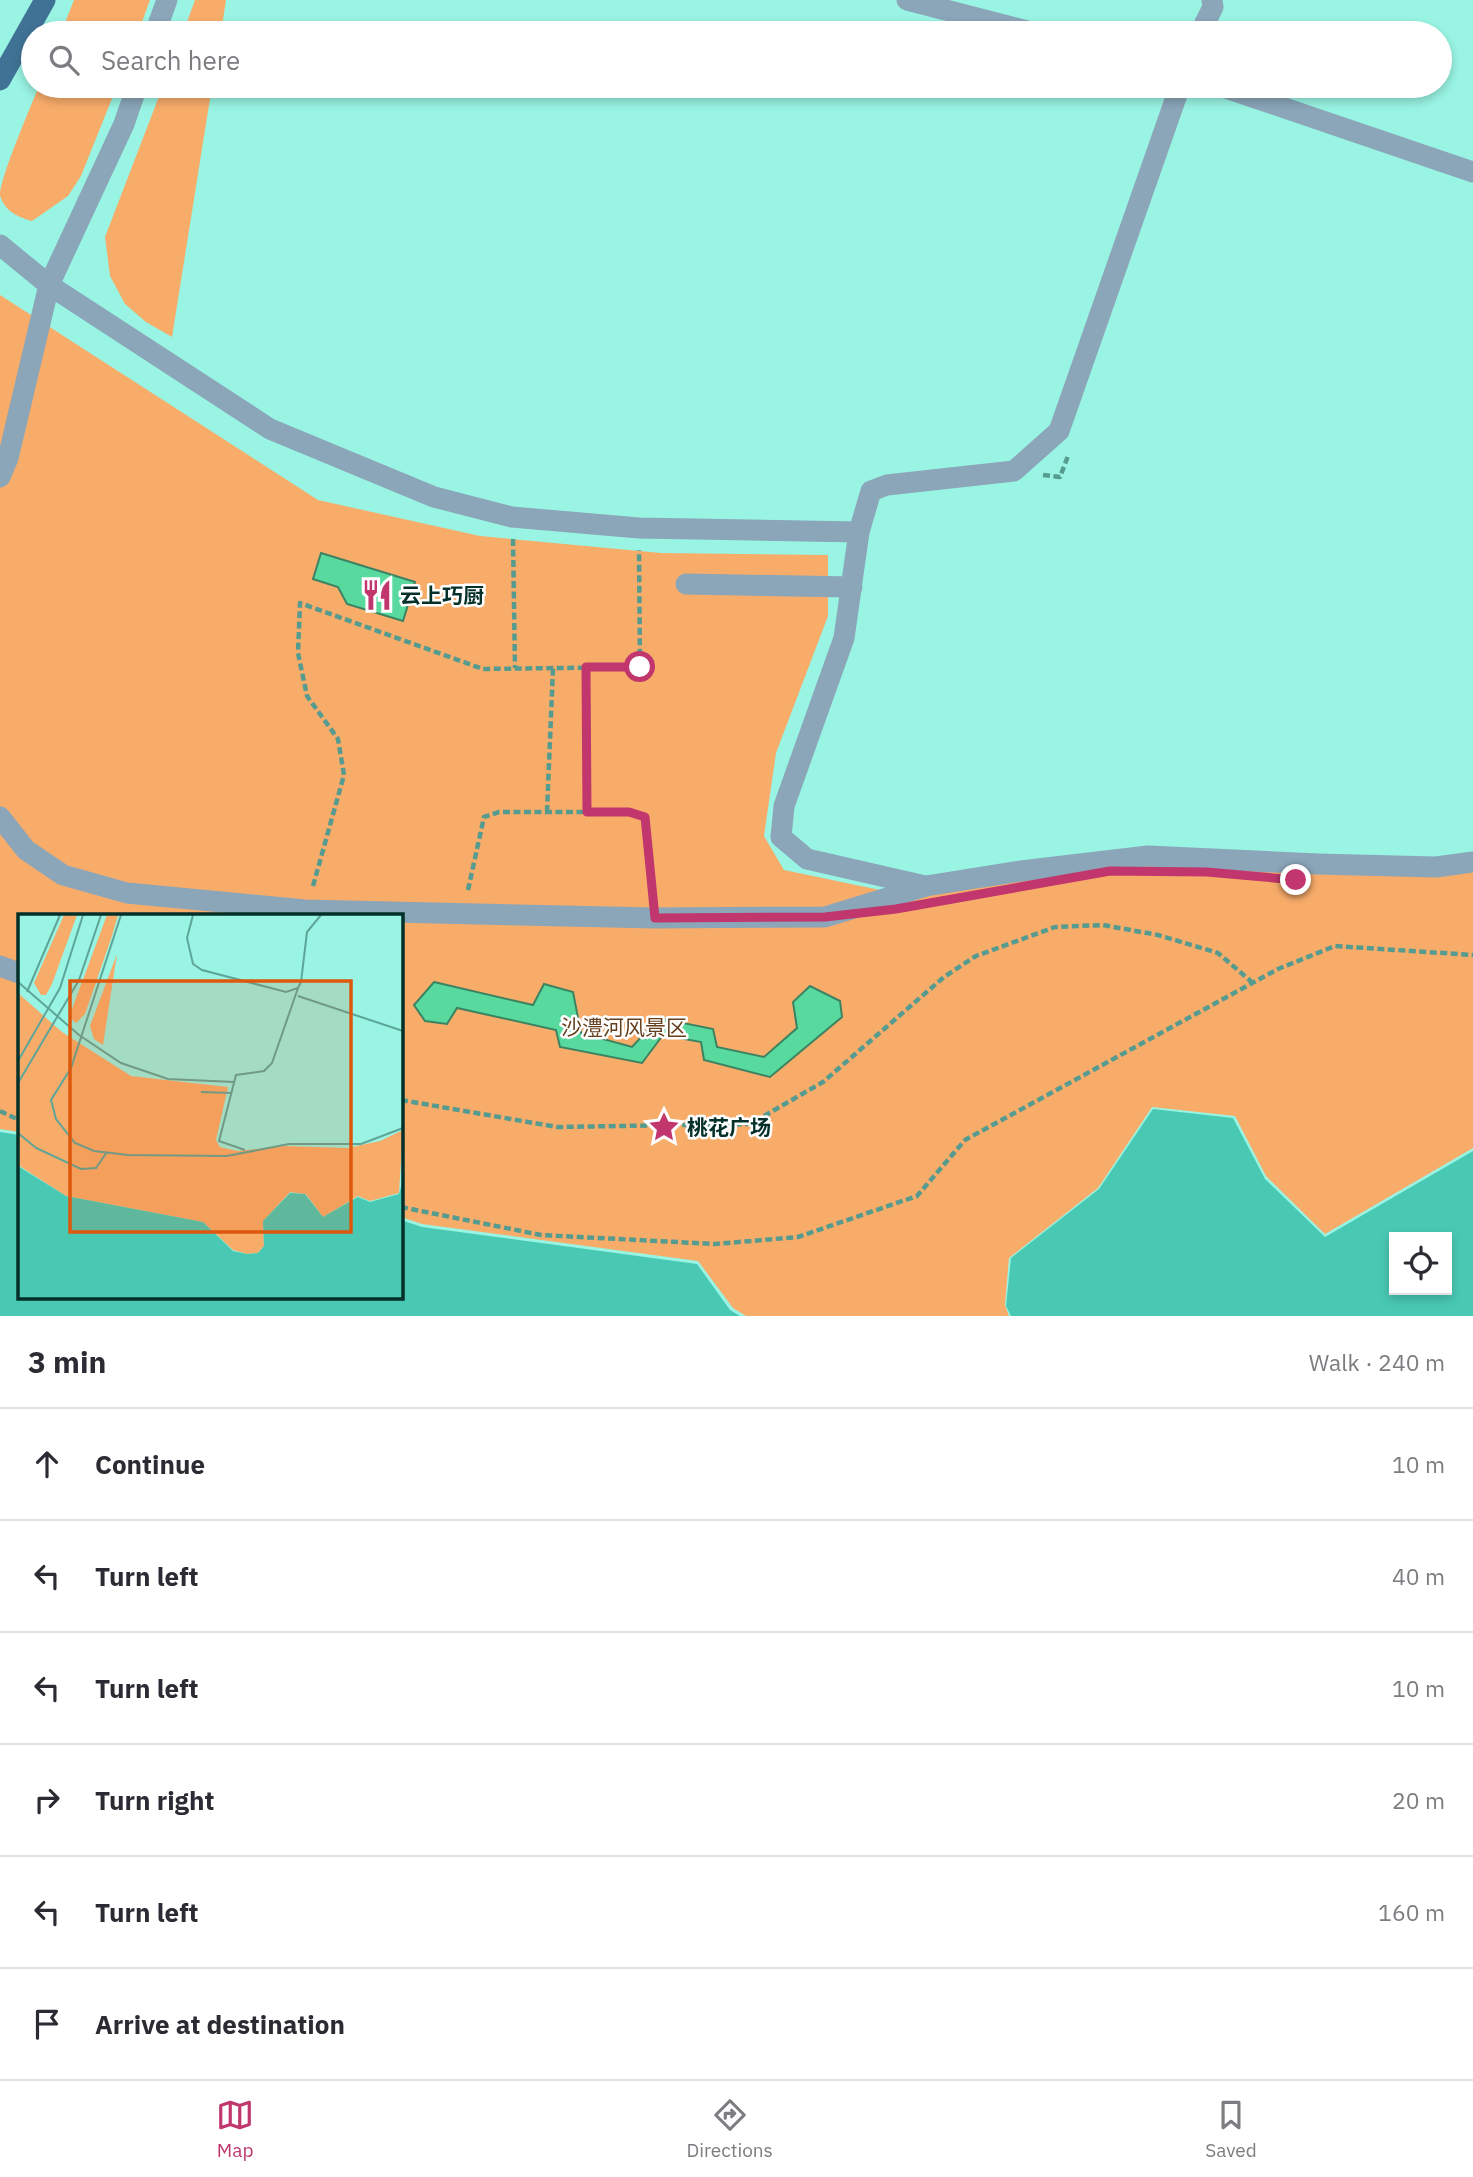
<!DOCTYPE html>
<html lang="en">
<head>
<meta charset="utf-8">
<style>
  body { margin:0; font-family:"IBM Plex Sans","Noto Sans SC",sans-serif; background:#f2f2f3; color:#2b2b33 }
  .controls { position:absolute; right:21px; bottom:21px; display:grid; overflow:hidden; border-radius:0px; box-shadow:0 4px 10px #0003 }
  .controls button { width:63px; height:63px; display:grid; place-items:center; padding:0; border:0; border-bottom:2px solid #e1e1e2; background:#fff; color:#2b2b33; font:35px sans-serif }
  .stop { position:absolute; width:21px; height:21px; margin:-16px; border:5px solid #c0366d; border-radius:50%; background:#fff }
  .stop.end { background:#c0366d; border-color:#fff; box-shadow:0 2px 7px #0008 }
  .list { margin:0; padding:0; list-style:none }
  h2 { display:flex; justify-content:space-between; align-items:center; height:91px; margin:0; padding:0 28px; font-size:30px }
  h2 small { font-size:23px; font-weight:400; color:#7c7c81 }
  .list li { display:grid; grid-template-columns:46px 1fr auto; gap:21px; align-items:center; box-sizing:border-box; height:112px; padding:0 28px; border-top:2px solid #e1e1e2 }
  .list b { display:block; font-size:26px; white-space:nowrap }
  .list em { font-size:23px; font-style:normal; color:#7c7c81 }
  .icon { flex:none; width:38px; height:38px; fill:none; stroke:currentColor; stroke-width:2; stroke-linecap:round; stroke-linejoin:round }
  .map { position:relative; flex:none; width:1473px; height:1316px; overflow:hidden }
  .search { position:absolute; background:#fff; box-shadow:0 4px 10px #0003; left:21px; right:21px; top:21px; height:77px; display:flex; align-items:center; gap:18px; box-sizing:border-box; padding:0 24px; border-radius:38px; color:#7c7c81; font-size:26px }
  .sheet { height:763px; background:#fff }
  nav { display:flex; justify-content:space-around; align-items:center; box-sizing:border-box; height:98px; border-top:2px solid #e1e1e2; background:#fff; font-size:19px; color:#7c7c81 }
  nav a { display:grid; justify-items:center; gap:4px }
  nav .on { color:#c0366d }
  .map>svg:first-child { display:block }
  .green { fill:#f8ac6a }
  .water { fill:#49c9b4; fill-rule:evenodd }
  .building { fill:#58da9f; stroke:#3b8361; stroke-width:2 }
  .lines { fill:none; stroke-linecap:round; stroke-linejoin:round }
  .path { stroke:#569b8f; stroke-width:4.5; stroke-dasharray:7 3.5; stroke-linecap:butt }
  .minor { stroke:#8ba5b9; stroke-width:21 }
  .major { stroke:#407295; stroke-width:21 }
  .route { stroke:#c0366d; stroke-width:9 }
  .labels { text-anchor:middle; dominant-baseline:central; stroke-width:5; stroke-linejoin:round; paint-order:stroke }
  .poi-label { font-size:21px; font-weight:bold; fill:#052f29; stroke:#fff; text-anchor:start }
  .park-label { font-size:21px; fill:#643f1e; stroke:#fff }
  .inset-road { fill:none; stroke:#5ea599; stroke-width:2 }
  .view { fill:#dd570d; fill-opacity:0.15; stroke:#dd570d; stroke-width:3.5 }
  .inset-edge { fill:none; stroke:#052f29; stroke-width:3.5 }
</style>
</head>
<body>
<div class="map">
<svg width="1473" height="1316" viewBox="0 0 1473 1316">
  <rect width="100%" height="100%" fill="#99f4e3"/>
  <g class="green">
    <polygon points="74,0 150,0 138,33 61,33"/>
    <polygon points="195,0 226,0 221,33 183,33"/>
    <path d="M39 86H117L81 176 68 196 32 221C18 217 4 211 0 195 0 178 31 106 39 86Z"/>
    <polygon points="163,86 212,86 172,337 146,322 125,304 110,276 105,237"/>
    <polygon points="0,295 318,500 480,536 661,553 828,555 828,616 776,753 764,836 784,870 880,890 1126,864 1473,872 1473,1148 1325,1234 1266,1176 1235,1116 1152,1107 1098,1188 1009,1258 1005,1305 1009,1316 746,1316 733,1308 698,1261 422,1224 401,1217 401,915 19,915 19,1132 0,1129"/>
  </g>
  <g class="water">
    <path d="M1153 1109 1233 1118 1265 1179 1325 1237 1473 1151V1316H1011L1006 1306 1011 1258 1099 1189ZM1447 1237V1290H1394V1237Z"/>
    <polygon points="0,1132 19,1135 19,1297 401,1297 401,1220 422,1227 697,1264 730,1310 740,1316 0,1316"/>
  </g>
  <g class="building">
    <polygon points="321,553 415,582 403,621 347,604 338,587 313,579"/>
    <polygon points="434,982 533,1005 544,984 573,992 581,1033 632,1047 659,1018 713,1029 717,1047 764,1057 797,1028 793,1002 810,986 840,1001 842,1017 770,1077 704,1060 701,1042 663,1035 642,1063 560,1047 556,1030 457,1008 447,1024 425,1021 414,1005"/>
  </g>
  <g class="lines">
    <g class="path">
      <polyline points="1043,475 1060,477 1068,456"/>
      <polyline points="513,539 515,668"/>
      <polyline points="586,667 587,812"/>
      <polyline points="547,812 553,668"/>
      <polyline points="313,886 344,775 338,739 307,696 298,653 300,603 483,669 640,667 639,550"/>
      <polyline points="468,890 484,817 499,812 629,812 645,817 653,896"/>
      <polyline points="401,1100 557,1127 750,1124 823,1082 944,977 976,956 1055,927 1103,925 1158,935 1218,953 1253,983"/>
      <polyline points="0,1111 19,1120"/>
      <polyline points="401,1207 541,1235 715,1244 798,1237 917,1196 965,1140 1278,969 1335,946 1473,955"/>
    </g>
    <g class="minor">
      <polyline points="907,0 1035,33"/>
      <polyline points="155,33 167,0"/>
      <polyline points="1200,33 1213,7 1212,0"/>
      <polyline points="1220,86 1473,172"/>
      <polyline points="0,245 49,285 270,429 434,497 512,517 639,528 859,532"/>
      <polyline points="0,477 8,458 49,285 124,124 137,86"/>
      <polyline points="686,584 852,587"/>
      <polyline points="0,817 26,850 63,875 127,893 305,910 655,918 825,917 926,886 1021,871 1148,856 1317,864 1436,867 1473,862"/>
      <polyline points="925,886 807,859 781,837 784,806 844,638 859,532 871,491 887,485 1014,471 1059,431 1180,86"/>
      <polyline points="0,966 19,973"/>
    </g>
    <polyline class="major" points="0,80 45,0"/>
  </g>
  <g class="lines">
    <polyline class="route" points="640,667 586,667 587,812 629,812 645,817 655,918 825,917 896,909 1110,871 1207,872 1296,880"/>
  </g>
  <defs>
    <symbol id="restaurant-bare" viewBox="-9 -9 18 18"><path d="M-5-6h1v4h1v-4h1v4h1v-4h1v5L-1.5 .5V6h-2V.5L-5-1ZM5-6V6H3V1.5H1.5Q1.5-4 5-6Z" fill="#c0366d" stroke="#fff" stroke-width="2.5" paint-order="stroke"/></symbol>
    <symbol id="sight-bare" viewBox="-9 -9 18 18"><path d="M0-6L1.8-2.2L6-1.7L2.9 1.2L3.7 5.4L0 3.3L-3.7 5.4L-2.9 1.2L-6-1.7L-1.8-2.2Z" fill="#c0366d" stroke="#fff" stroke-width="2.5" paint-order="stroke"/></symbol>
  </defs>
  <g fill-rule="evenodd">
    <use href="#restaurant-bare" x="355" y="573" width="44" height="44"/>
    <use href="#sight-bare" x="642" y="1105" width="44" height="44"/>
  </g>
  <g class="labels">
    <g class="poi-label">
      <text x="400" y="595">云上巧厨</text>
      <text x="687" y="1127">桃花广场</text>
    </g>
    <g class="park-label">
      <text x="624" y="1027">沙澧河风景区</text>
    </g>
  </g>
  <g transform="translate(18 914)">
    <rect width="385" height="385" fill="#99f4e3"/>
    <path d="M46 1H59L34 70 28 81H23L16 69ZM89 1H100L94 22 67 100 58 109 51 103ZM99 40 85 131 76 125 72 112ZM0 79 44 118 113 162 210 173 198 226 202 233 220 237 267 232 329 234 362 227 385 216 381 279 352 287 340 282 305 303 288 280 272 278 245 307 246 332 240 339 229 340 215 336 185 308 48 282 0 251Z" fill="#f8ac6a"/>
    <path d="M0 252 48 282 185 308 215 337 229 340 240 339 246 332 245 307 272 279 287 280 305 303 340 283 352 288 381 280 385 266V384H0Z" fill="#49c9b4"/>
    <path class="inset-road" d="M103 1 53 154 33 186 38 205 57 229 76 237 110 241 209 242 271 230H343L385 214M175 1 169 24 175 50 184 56 268 78 280 74 283 68 289 18 303 1M0 68 61 121 103 149 150 165 216 168M9 78 42 1M280 82 385 117M0 147 42 74 65 1M0 169 61 66 83 1M183 178 214 179M0 219 18 234 63 255 78 254 89 238M227 236 201 227 218 161 246 157 254 149 280 74"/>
    <path class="view" d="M52 67H333V318H52Z"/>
    <rect width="385" height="385" class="inset-edge"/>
  </g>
</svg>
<div class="controls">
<button><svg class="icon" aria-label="locate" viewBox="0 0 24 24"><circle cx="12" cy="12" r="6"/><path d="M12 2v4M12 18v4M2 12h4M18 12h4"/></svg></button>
</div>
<div class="stop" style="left:640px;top:667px"></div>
<div class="stop end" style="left:1296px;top:880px"></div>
<div class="search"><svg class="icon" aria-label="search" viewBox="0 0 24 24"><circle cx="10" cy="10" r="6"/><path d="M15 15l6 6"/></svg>Search here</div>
</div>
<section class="sheet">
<h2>3 min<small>Walk · 240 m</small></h2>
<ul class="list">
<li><svg class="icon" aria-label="ahead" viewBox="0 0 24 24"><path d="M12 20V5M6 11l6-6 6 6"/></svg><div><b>Continue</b></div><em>10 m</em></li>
<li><svg class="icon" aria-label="left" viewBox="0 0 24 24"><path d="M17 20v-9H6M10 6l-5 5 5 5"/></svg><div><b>Turn left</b></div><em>40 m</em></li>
<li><svg class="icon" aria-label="left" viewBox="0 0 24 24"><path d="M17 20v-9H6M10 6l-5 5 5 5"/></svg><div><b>Turn left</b></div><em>10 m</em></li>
<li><svg class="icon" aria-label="right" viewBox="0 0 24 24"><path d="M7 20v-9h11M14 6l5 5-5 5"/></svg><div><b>Turn right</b></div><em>20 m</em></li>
<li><svg class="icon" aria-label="left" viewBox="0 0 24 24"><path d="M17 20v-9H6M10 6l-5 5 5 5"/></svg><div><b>Turn left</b></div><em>160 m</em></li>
<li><svg class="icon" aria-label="arrive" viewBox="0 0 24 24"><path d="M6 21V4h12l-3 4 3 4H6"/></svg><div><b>Arrive at destination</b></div></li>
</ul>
</section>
<nav>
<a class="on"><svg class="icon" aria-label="map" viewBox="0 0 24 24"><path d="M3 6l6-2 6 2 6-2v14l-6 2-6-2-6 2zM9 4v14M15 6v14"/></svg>Map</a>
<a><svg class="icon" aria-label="directions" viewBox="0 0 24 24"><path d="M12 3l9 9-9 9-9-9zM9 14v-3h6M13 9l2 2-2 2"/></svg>Directions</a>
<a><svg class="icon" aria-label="saved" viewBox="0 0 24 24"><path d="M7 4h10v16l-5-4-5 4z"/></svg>Saved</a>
</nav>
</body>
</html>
